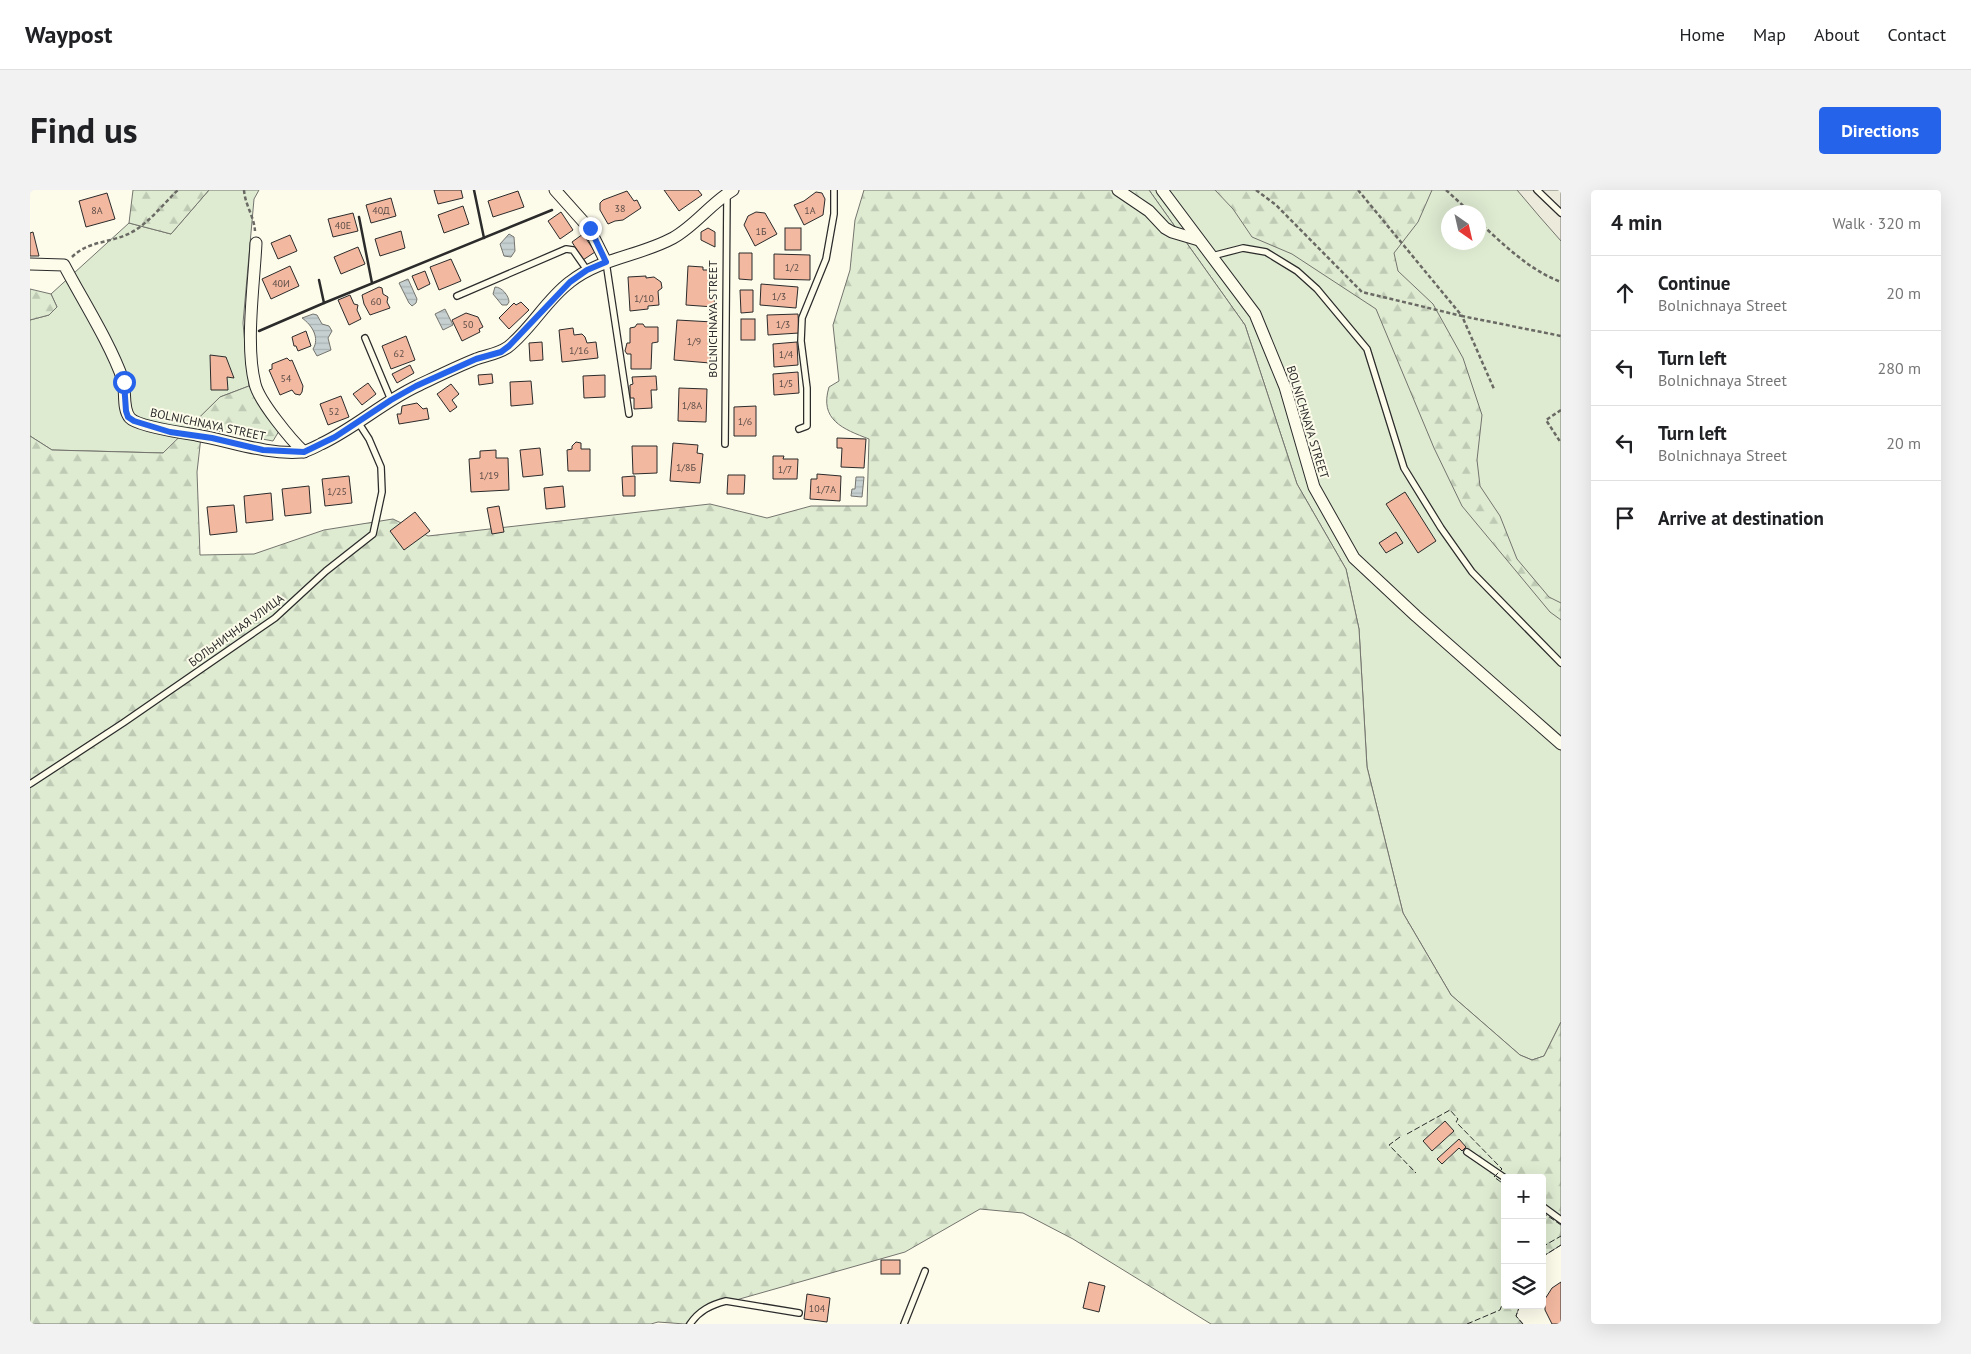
<!DOCTYPE html>
<html lang="en">
<head>
<meta charset="utf-8">
<style>
  body { margin:0; font-family:"PT Sans",sans-serif; background:#f2f2f2; color:#202124 }
  .controls { position:absolute; right:15px; bottom:15px; display:grid; overflow:hidden; border-radius:5px; box-shadow:0 5px 20px #0002 }
  .controls button { width:45px; height:45px; display:grid; place-items:center; padding:0; border:0; border-bottom:1px solid #e0e0e0; background:#fff; color:#202124; font:25px sans-serif }
  .compass { position:absolute; left:1411px; top:15px; width:45px; height:45px; border-radius:50%; background:#fff; box-shadow:0 5px 20px #0002; rotate:146deg }
  .stop { position:absolute; width:15px; height:15px; margin:-11px; border:4px solid #2563eb; border-radius:50%; background:#fff }
  .stop.end { background:#2563eb; border-color:#fff; box-shadow:0 1px 5px #0008 }
  .list { margin:0; padding:0; list-style:none }
  h2 { display:flex; justify-content:space-between; align-items:center; height:65px; margin:0; padding:0 20px; font-size:21px }
  h2 small { font-size:16px; font-weight:400; color:#757577 }
  .list li { display:grid; grid-template-columns:32px 1fr auto; gap:15px; align-items:center; box-sizing:border-box; height:75px; padding:0 20px; border-top:1px solid #e0e0e0 }
  .list b { display:block; font-size:19px; white-space:nowrap }
  .list p { margin:0; font-size:16px; white-space:nowrap; color:#757577 }
  .list em { font-size:16px; font-style:normal; color:#757577 }
  .icon { flex:none; width:28px; height:28px; fill:none; stroke:currentColor; stroke-width:2; stroke-linecap:round; stroke-linejoin:round }
  .map { position:relative; flex:none; width:1531px; height:1134px; overflow:hidden; border-radius:5px }
  header { display:flex; align-items:center; gap:30px; box-sizing:border-box; height:70px; padding:0 25px; background:#fff; border-bottom:1px solid #e0e0e0 }
  header strong { font-size:24px }
  nav { display:flex; gap:28px; margin-inline-start:auto; font-size:18px }
  .intro { display:flex; align-items:center; justify-content:space-between; box-sizing:border-box; height:120px; padding:0 30px }
  h1 { margin:0; font-size:35px }
  .button { padding:12px 22px; border-radius:5px; background:#2563eb; color:#fff; font-size:18px; font-weight:700 }
  main { display:flex; gap:30px; padding:0 30px }
  aside { flex:1; background:#fff; border-radius:5px; box-shadow:0 5px 20px #0002 }
  .map>svg:first-child { display:block }
  .green { fill:#deebd1; stroke:#74746e; fill-rule:evenodd }
  .forest { fill:url(#forest-firs); stroke:#74746e }
  .parking { fill:#eceadb; stroke:#74746e }
  .water { fill:url(#water-rules); stroke:#74746e }
  .building { fill:#f2b8a0; stroke:#2b2b2b }
  .lines { fill:none; stroke-linecap:round; stroke-linejoin:round }
  .service-casing { stroke:#2b2b2b; stroke-width:8 }
  .minor-casing { stroke:#2b2b2b; stroke-width:13 }
  .path { stroke:#6a6964; stroke-width:2.5; stroke-dasharray:4 2.5; stroke-linecap:butt }
  .service { stroke:#fdfbea; stroke-width:5.5 }
  .minor { stroke:#fdfbea; stroke-width:11 }
  .fence { stroke:#2b2b2b; stroke-width:1; stroke-dasharray:6 2.5; stroke-linecap:butt }
  .wall { stroke:#2b2b2b; stroke-width:2.5 }
  .route { stroke:#2563eb; stroke-width:6 }
  .labels { text-anchor:middle; dominant-baseline:central; stroke-width:4; stroke-linejoin:round; paint-order:stroke }
  .number-label { font-size:10px; fill:#5d4e48 }
  .street-label { font-size:12px; fill:#2b2b2b; stroke:#fdfbea }
</style>
</head>
<body>
<header>
<strong>Waypost</strong>
<nav><a>Home</a><a>Map</a><a>About</a><a>Contact</a></nav>
</header>
<div class="intro"><h1>Find us</h1><a class="button">Directions</a></div>
<main>
<div class="map">
<svg width="1531" height="1134" viewBox="0 0 1531 1134">
  <defs>
    <pattern id="forest-firs" width="22" height="20" patternUnits="userSpaceOnUse" patternTransform="scale(1.25)"><rect width="22" height="20" fill="#deebd1"/><path d="M5 1l3.5 6h-7zM16 11l3.5 6h-7z" fill="#bfcab4"/></pattern>
    <pattern id="water-rules" width="6" height="5" patternUnits="userSpaceOnUse" patternTransform="scale(1.25)"><rect width="6" height="5" fill="#c7d0d0"/><path d="M0 2.5h6" fill="none" stroke="#abb3b3"/></pattern>
  </defs>
  <rect width="100%" height="100%" fill="#fdfbea"/>
  <g class="green">
    <polygon points="179,0 229,0 224,9 213,133 219,196 190,207 134,263 22,260 0,246 0,130 19,125 27,117 21,104 99,33 141,44"/>
    <path d="M1119 0H1531V832L1514 866 1502 870 1490 865 1421 805 1373 723 1337 577 1329 439 1316 379 1267 294 1215 135ZM1418 22H1448V52H1418Z"/>
  </g>
  <g class="forest">
    <polygon points="103,0 179,0 141,44 99,33"/>
    <path d="M834 0H1119L1215 135 1267 294 1316 379 1329 439 1337 577 1373 723 1421 805 1490 865 1502 870 1514 866 1531 832V1055L1512 1067V988H1475V1115H1490L1486 1126 1493 1134H1181L1043 1049 993 1023 950 1019 875 1062 692 1114 655 1134 628 1132 621 1134H0V246L22 260 133 263 190 207 219 196 249 241 243 251 172 238 167 282 170 365 224 364 294 340 363 329 398 346 680 314 737 328 781 316H837L839 249C813 239 789 230 799 197L809 191 803 135 820 80 825 30Z"/>
    <polygon points="1185,0 1402,0 1388,32 1364,63 1368,81 1403,114 1433,168 1452,225 1447,270 1450,296 1470,326 1487,369 1519,407 1531,413 1531,430 1520,422 1432,316 1404,258 1346,119 1262,64 1222,47 1203,19"/>
    <polygon points="0,99 21,104 27,117 19,125 0,130"/>
  </g>
  <polygon class="parking" points="1487,0 1531,0 1531,51 1509,26"/>
  <g class="water">
    <polygon points="479,44 484,47 485,61 481,67 474,66 470,54"/>
    <polygon points="378,89 387,109 386,113 382,116 379,113 369,93"/>
    <path d="M465 97C472 97 479 106 479 112L477 115H472L463 104Z"/>
    <polygon points="415,119 423,135 413,140 405,124"/>
    <path d="M283 124 287 125 292 134 299 136 302 141 298 148 301 160 287 166 283 159C290 148 282 135 272 128Z"/>
    <polygon points="826,287 834,287 832,307 821,306 822,299 825,299"/>
  </g>
  <g class="building">
    <polygon points="404,0 431,0 433,8 408,14"/>
    <polygon points="634,0 668,0 672,5 649,21"/>
    <polygon points="488,1 494,17 463,27 458,11"/>
    <polygon points="597,1 604,11 607,10 611,18 593,30 585,31 578,34 570,20 570,13 573,10"/>
    <polygon points="786,2 792,3 795,9 793,25 774,35 764,15 774,11"/>
    <polygon points="77,3 85,29 56,37 49,11"/>
    <polygon points="361,8 366,26 341,33 336,15"/>
    <polygon points="433,16 439,34 414,43 408,25"/>
    <polygon points="531,22 543,40 530,49 518,31"/>
    <polygon points="726,22 735,23 747,44 725,56 714,35 718,26"/>
    <polygon points="323,23 328,41 303,47 298,29"/>
    <polygon points="678,38 685,42 685,57 671,50 671,42"/>
    <rect x="755" y="38" width="16" height="22"/>
    <polygon points="371,41 375,58 350,66 345,49"/>
    <polygon points="3,42 9,66 0,66 0,43"/>
    <polygon points="553,44 565,62 553,70 542,52"/>
    <polygon points="260,45 267,61 248,69 241,53"/>
    <polygon points="328,57 335,74 311,84 304,67"/>
    <polygon points="709,63 722,63 722,90 709,89"/>
    <polygon points="744,64 780,65 780,90 744,89"/>
    <polygon points="421,69 431,91 409,100 400,77"/>
    <polygon points="260,76 269,96 241,109 232,89"/>
    <polygon points="658,76 673,77 673,80 682,80 682,87 686,88 684,117 656,115"/>
    <polygon points="395,81 400,94 388,100 382,86"/>
    <polygon points="616,86 616,88 624,87 631,92 632,98 628,101 629,115 618,116 618,119 600,121 598,87"/>
    <polygon points="731,94 768,97 766,118 730,115"/>
    <polygon points="349,97 352,98 353,104 358,107 357,112 360,118 340,125 334,114 332,105"/>
    <polygon points="710,100 723,100 723,122 711,123"/>
    <polygon points="320,105 324,114 328,115 327,120 331,129 319,135 308,110"/>
    <polygon points="491,112 499,120 479,139 469,128 484,113 486,115"/>
    <polygon points="436,123 448,127 453,137 449,139 450,142 432,151 422,130"/>
    <polygon points="768,124 769,143 738,145 737,125"/>
    <rect x="711" y="129" width="14" height="21"/>
    <polygon points="647,130 683,132 680,173 644,170"/>
    <polygon points="607,134 613,134 615,137 628,137 628,152 622,153 621,179 601,179 601,164 597,164 595,161 597,153 600,153 600,138 605,137"/>
    <polygon points="543,138 544,145 552,144 555,147 557,153 566,152 568,168 532,172 529,140"/>
    <polygon points="276,141 281,156 268,161 266,156 264,156 262,147"/>
    <polygon points="376,146 385,170 361,179 352,156"/>
    <polygon points="512,152 513,170 500,171 499,153"/>
    <polygon points="767,152 768,175 744,177 743,154"/>
    <polygon points="180,165 196,167 204,188 197,187 198,200 181,200"/>
    <polygon points="257,168 260,171 262,170 273,196 272,202 270,205 265,204 262,200 250,205 239,180 242,179 242,174"/>
    <polygon points="380,175 384,183 367,193 362,184"/>
    <polygon points="768,182 769,203 744,205 743,184"/>
    <polygon points="462,184 463,193 449,195 448,185"/>
    <polygon points="575,185 575,207 554,208 553,186"/>
    <polygon points="626,186 627,200 621,200 622,218 604,219 604,208 600,208 600,195 603,194 602,187"/>
    <polygon points="501,191 503,214 481,216 480,192"/>
    <polygon points="338,193 346,204 332,215 323,204"/>
    <polygon points="421,194 429,204 422,210 427,217 420,222 407,204"/>
    <polygon points="649,198 677,199 676,232 648,231"/>
    <polygon points="311,206 319,227 298,235 290,214"/>
    <polygon points="387,213 393,219 397,218 399,229 369,234 367,224 371,224 372,216"/>
    <polygon points="726,216 726,246 704,246 704,217"/>
    <polygon points="807,248 836,249 834,278 811,277 812,258 807,258"/>
    <polygon points="546,252 551,253 551,259 560,259 560,281 538,281 537,260 542,259 542,256"/>
    <polygon points="643,253 668,255 667,263 673,264 670,293 640,291"/>
    <polygon points="602,256 627,256 627,283 603,284"/>
    <polygon points="510,258 513,285 493,287 490,260"/>
    <polygon points="466,260 466,268 478,268 479,300 441,302 439,269 450,268 450,261"/>
    <polygon points="743,266 754,266 753,269 768,269 767,289 743,289"/>
    <polygon points="787,284 811,286 810,311 780,309 781,289 787,289"/>
    <polygon points="698,285 715,285 714,304 697,304"/>
    <polygon points="319,286 322,313 295,316 292,289"/>
    <polygon points="605,286 605,306 593,306 592,287"/>
    <polygon points="279,296 281,323 255,326 252,299"/>
    <polygon points="533,296 535,317 516,319 514,298"/>
    <polygon points="1375,302 1406,351 1388,363 1356,314"/>
    <polygon points="241,303 243,330 216,333 214,306"/>
    <polygon points="204,315 207,342 180,345 177,317"/>
    <polygon points="469,316 474,342 462,344 457,318"/>
    <polygon points="385,322 400,341 374,360 360,341"/>
    <polygon points="1366,342 1373,353 1356,363 1349,353"/>
    <polygon points="1415,931 1424,941 1402,961 1393,951"/>
    <polygon points="1429,949 1436,957 1432,961 1429,958 1412,974 1407,969"/>
    <rect x="851" y="1070" width="19" height="14"/>
    <polygon points="1059,1092 1075,1096 1069,1122 1053,1118"/>
    <polygon points="1531,1092 1531,1134 1522,1134 1515,1120 1515,1109 1522,1098"/>
    <polygon points="777,1104 800,1108 797,1132 774,1129"/>
  </g>
  <g class="lines">
    <defs>
      <g id="service">
        <polyline points="1507,0 1531,23"/>
        <polyline points="1182,66 1213,58 1236,62 1267,81 1287,99 1337,159 1374,278 1411,338 1442,382 1531,473"/>
        <polyline points="576,72 599,224"/>
        <polyline points="427,106 536,59 543,60 557,80"/>
        <polyline points="335,148 361,210"/>
        <polyline points="769,239 777,236 777,198 771,151 772,128 796,69 804,24 804,0"/>
        <polyline points="695,254 697,4"/>
        <polyline points="0,594 93,533 245,428 296,381 343,344 352,302 351,277 339,249 328,232"/>
        <polyline points="1437,962 1475,988"/>
        <polyline points="1512,1016 1531,1030"/>
        <path d="M660 1134C669 1121 680 1115 696 1111L769 1123"/>
        <polyline points="874,1134 895,1081"/>
      </g>
      <g id="minor">
        <polyline points="525,0 559,38 576,72"/>
        <polyline points="1088,0 1119,21 1135,38 1142,42 1169,50"/>
        <polyline points="1132,0 1225,124 1255,197 1284,297 1324,368 1386,426 1531,554"/>
        <path d="M226 53C224 95 215 155 225 194 229 211 261 250 274 262"/>
        <path d="M0 74 34 75C53 111 80 153 93 190 96 201 92 219 100 228 107 236 153 243 166 245 201 251 236 265 272 262 278 261 285 257 291 254 325 238 353 212 387 196 406 187 426 177 446 169 457 165 468 164 478 157 502 138 516 110 540 92 570 68 610 66 643 48 665 36 681 13 703 0"/>
      </g>
    </defs>
    <use href="#service" class="service-casing"/>
    <use href="#minor" class="minor-casing"/>
    <g class="path">
      <path d="M214 0C215 15 224 26 225 41"/>
      <polyline points="1226,0 1246,15 1332,102 1432,126 1464,199"/>
      <polyline points="1328,0 1432,126 1531,146"/>
      <polyline points="1416,0 1440,22"/>
      <path d="M1448 31C1473 54 1499 80 1531 92"/>
      <path d="M42 67C59 50 83 53 102 42 120 32 133 14 148 0"/>
      <polyline points="1531,220 1516,230 1531,253"/>
    </g>
    <use href="#service" class="service"/>
    <use href="#minor" class="minor"/>
    <g class="fence">
      <polyline points="1377,944 1420,920 1428,929 1426,932 1472,979 1464,987 1475,995"/>
      <polyline points="1370,947 1359,955 1386,983"/>
      <polyline points="1512,1022 1531,1035"/>
      <polyline points="1512,1057 1531,1046"/>
      <polyline points="1512,1067 1531,1055"/>
      <polyline points="1490,1115 1486,1126 1493,1134"/>
      <polyline points="1437,1134 1470,1120 1475,1107"/>
    </g>
    <g class="wall">
      <polyline points="444,0 454,48"/>
      <polyline points="329,27 342,93"/>
      <polyline points="294,113 522,20"/>
      <polyline points="229,141 294,113 289,90"/>
    </g>
  </g>
  <g class="lines">
    <polyline class="route" points="94,192 96,221 98,227 104,231 140,242 182,248 233,260 274,262 305,247 361,210 386,196 446,169 471,162 479,156 540,92 557,80 576,72 560,38"/>
  </g>
  <g class="labels">
    <g class="number-label">
      <text x="590" y="18">38</text>
      <text x="67" y="20">8А</text>
      <text x="351" y="20">40Д</text>
      <text x="780" y="20">1А</text>
      <text x="313" y="35">40Е</text>
      <text x="731" y="41">1Б</text>
      <text x="762" y="77">1/2</text>
      <text x="251" y="93">40И</text>
      <text x="749" y="106">1/3</text>
      <text x="614" y="108">1/10</text>
      <text x="346" y="111">60</text>
      <text x="438" y="134">50</text>
      <text x="753" y="134">1/3</text>
      <text x="664" y="151">1/9</text>
      <text x="549" y="160">1/16</text>
      <text x="369" y="163">62</text>
      <text x="756" y="164">1/4</text>
      <text x="256" y="188">54</text>
      <text x="756" y="193">1/5</text>
      <text x="662" y="215">1/8А</text>
      <text x="304" y="221">52</text>
      <text x="715" y="231">1/6</text>
      <text x="656" y="277">1/8Б</text>
      <text x="755" y="279">1/7</text>
      <text x="459" y="285">1/19</text>
      <text x="796" y="299">1/7А</text>
      <text x="307" y="301">1/25</text>
      <text x="787" y="1118">104</text>
    </g>
    <g class="street-label">
      <text transform="translate(682 129) rotate(-90)">BOLNICHNAYA STREET</text>
      <text transform="translate(1278 232) rotate(73)">BOLNICHNAYA STREET</text>
      <text transform="translate(178 234) rotate(12)">BOLNICHNAYA STREET</text>
      <text transform="translate(206 440) rotate(-36)">БОЛЬНИЧНАЯ УЛИЦА</text>
    </g>
  </g>
</svg>
<div class="controls">
<button>+</button>
<button>−</button>
<button><svg class="icon" aria-label="layers" viewBox="0 0 24 24"><path d="M12 4l9 5-9 5-9-5zM3 14l9 5 9-5"/></svg></button>
</div>
<svg class="compass" viewBox="-18 -18 36 36"><path d="M0-13l5 13h-10z" fill="#e53935"/><path d="M0 13l5-13h-10z" fill="#757577"/></svg>
<div class="stop" style="left:94px;top:192px"></div>
<div class="stop end" style="left:560px;top:38px"></div>
</div>
<aside>
<h2>4 min<small>Walk · 320 m</small></h2>
<ul class="list">
<li><svg class="icon" aria-label="ahead" viewBox="0 0 24 24"><path d="M12 20V5M6 11l6-6 6 6"/></svg><div><b>Continue</b><p>Bolnichnaya Street</p></div><em>20 m</em></li>
<li><svg class="icon" aria-label="left" viewBox="0 0 24 24"><path d="M17 20v-9H6M10 6l-5 5 5 5"/></svg><div><b>Turn left</b><p>Bolnichnaya Street</p></div><em>280 m</em></li>
<li><svg class="icon" aria-label="left" viewBox="0 0 24 24"><path d="M17 20v-9H6M10 6l-5 5 5 5"/></svg><div><b>Turn left</b><p>Bolnichnaya Street</p></div><em>20 m</em></li>
<li><svg class="icon" aria-label="arrive" viewBox="0 0 24 24"><path d="M6 21V4h12l-3 4 3 4H6"/></svg><div><b>Arrive at destination</b></div></li>
</ul>
</aside>
</main>
</body>
</html>
